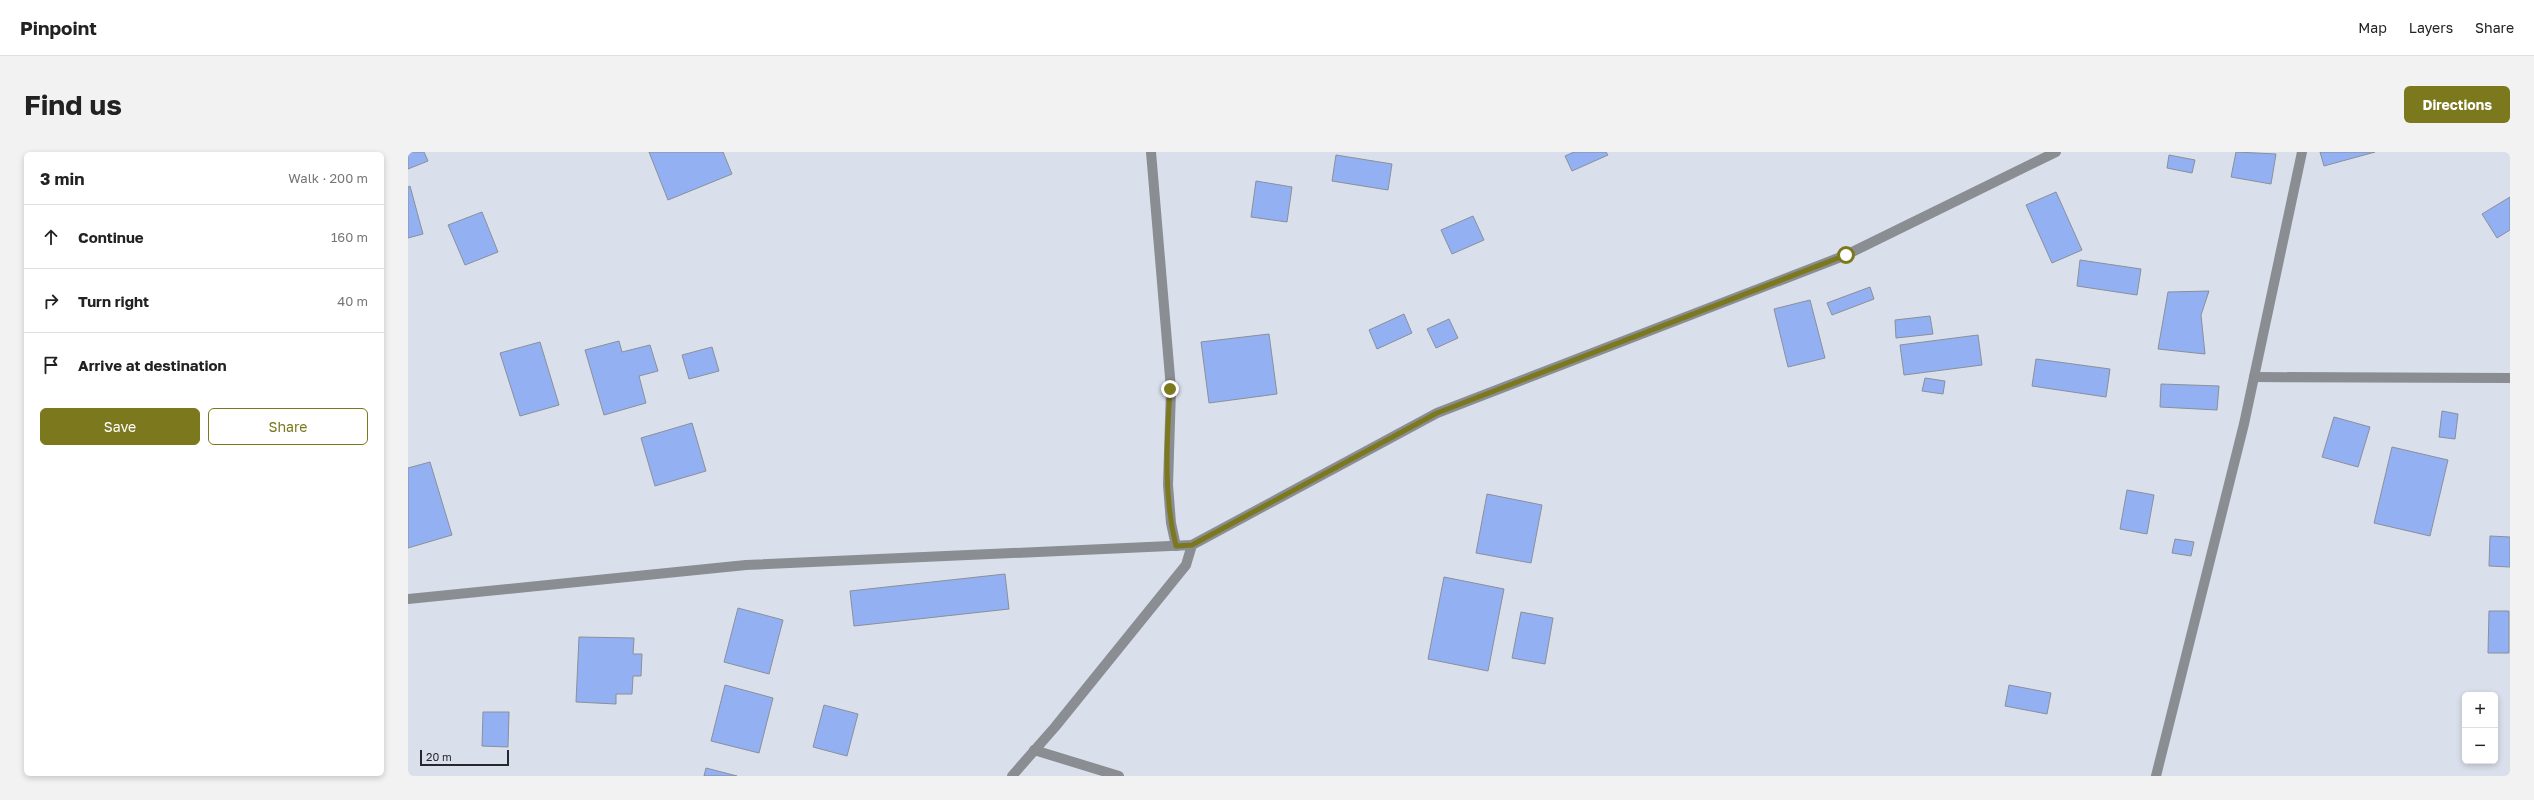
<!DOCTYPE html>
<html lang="en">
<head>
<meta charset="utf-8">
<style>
  body { margin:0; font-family:"Golos Text",sans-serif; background:#f2f2f2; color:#222 }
  .controls { position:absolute; right:12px; bottom:12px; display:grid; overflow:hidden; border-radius:6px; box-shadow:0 2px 6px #0003 }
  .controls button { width:36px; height:36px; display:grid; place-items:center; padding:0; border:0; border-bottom:1px solid #e0e0e0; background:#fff; color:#222; font:20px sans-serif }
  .scale { position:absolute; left:12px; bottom:10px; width:89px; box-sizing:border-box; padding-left:4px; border:2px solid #26282c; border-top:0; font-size:11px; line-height:14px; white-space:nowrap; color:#26282c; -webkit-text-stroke:3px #d9dfeb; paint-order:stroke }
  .stop { position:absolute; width:12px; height:12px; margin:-9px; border:3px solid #7c781e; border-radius:50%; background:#fff }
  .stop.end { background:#7c781e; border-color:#fff; box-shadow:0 1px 4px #0008 }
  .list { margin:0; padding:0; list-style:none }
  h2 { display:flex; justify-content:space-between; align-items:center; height:52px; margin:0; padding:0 16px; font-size:17px }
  h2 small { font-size:13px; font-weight:400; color:#767676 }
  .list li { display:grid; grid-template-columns:26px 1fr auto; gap:12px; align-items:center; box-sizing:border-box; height:64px; padding:0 16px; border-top:1px solid #e0e0e0 }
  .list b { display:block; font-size:15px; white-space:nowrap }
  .list em { font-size:13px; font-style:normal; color:#767676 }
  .actions { display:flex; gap:8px; padding:12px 16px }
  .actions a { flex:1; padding:9px 0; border:1px solid #7c781e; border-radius:6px; text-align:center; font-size:14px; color:#7c781e }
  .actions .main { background:#7c781e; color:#fff }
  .icon { flex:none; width:22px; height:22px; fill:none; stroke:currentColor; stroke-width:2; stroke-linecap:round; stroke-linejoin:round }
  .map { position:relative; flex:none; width:2102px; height:624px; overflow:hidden; border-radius:6px }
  header { display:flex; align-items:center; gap:24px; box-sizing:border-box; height:56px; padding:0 20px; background:#fff; border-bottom:1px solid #e0e0e0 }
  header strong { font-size:19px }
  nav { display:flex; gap:22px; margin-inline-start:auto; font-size:14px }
  .intro { display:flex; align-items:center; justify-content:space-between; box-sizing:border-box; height:96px; padding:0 24px }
  h1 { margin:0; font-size:28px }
  .button { padding:10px 18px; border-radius:6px; background:#7c781e; color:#fff; font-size:14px; font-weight:700 }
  main { display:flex; gap:24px; padding:0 24px }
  aside { flex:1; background:#fff; border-radius:6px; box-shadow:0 2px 6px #0003 }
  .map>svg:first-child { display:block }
  .building { fill:#93b1f2; stroke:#8a8f9a }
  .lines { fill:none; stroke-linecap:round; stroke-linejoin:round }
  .street { stroke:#8a8d92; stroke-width:10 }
  .route { stroke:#7c781e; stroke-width:5 }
</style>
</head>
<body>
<header>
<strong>Pinpoint</strong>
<nav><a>Map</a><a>Layers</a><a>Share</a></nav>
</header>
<div class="intro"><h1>Find us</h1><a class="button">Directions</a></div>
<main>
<aside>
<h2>3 min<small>Walk · 200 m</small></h2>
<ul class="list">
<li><svg class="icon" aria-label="ahead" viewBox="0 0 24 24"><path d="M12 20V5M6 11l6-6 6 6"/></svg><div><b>Continue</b></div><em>160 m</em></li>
<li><svg class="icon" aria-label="right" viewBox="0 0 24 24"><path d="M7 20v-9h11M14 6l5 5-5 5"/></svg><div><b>Turn right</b></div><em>40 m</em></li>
<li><svg class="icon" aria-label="arrive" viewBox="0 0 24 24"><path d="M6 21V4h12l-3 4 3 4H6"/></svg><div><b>Arrive at destination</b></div></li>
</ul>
<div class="actions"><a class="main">Save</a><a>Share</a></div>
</aside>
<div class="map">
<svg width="2102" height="624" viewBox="0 0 2102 624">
  <rect width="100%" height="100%" fill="#d9dfeb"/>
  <g class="building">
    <polygon points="0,0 16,0 20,9 0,17"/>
    <polygon points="241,0 315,0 324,22 260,48"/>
    <polygon points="1166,0 1198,0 1200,3 1164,19 1157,4"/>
    <polygon points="1828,0 1868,2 1863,32 1823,25"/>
    <polygon points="1912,0 1967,0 1916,14"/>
    <polygon points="928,3 984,12 980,38 924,29"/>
    <polygon points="1761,3 1787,8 1784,21 1759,16"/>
    <polygon points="848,29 884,35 879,70 843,65"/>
    <polygon points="2,34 15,82 0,86 0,35"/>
    <polygon points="1648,40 1674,98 1644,111 1618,53"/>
    <polygon points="2102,45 2102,78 2089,86 2074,62"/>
    <polygon points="74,60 90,100 57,113 40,73"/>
    <polygon points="1065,64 1076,88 1044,102 1033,78"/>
    <polygon points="1672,108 1733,117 1729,143 1669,134"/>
    <polygon points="1462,135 1466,147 1424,163 1419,151"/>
    <polygon points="1801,139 1793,163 1797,202 1750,197 1760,140"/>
    <polygon points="1402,148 1417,206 1380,215 1366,157"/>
    <polygon points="996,162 1004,181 969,197 961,178"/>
    <polygon points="1522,164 1525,182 1488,186 1487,168"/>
    <polygon points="1041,167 1050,186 1028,196 1019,177"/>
    <polygon points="861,182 869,242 801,251 793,190"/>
    <polygon points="1570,183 1574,213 1496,223 1492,193"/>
    <polygon points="211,189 214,200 242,193 250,219 231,224 238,251 196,263 177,198"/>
    <polygon points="132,190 151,253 112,264 92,201"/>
    <polygon points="304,195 311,219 281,227 274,203"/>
    <polygon points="1628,207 1702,217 1698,245 1624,234"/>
    <polygon points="1517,226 1537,229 1535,242 1514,239"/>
    <polygon points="1753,232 1811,234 1809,258 1752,255"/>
    <polygon points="2034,259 2050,262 2047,287 2031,285"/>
    <polygon points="1926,265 1962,275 1950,315 1914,305"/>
    <polygon points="284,271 298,319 247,334 233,286"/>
    <polygon points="1984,295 2040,308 2022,384 1966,371"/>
    <polygon points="22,310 44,383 0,396 0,316"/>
    <polygon points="1719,338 1746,343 1739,382 1712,377"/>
    <polygon points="1079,342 1134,353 1123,411 1068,401"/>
    <polygon points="2082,384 2102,385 2102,415 2081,414"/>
    <polygon points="1767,387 1786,390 1783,404 1764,401"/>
    <polygon points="597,422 601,457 446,474 442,439"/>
    <polygon points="1036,425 1096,437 1080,519 1020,507"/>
    <polygon points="330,456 375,468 361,522 316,510"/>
    <polygon points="2081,459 2101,459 2101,501 2080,501"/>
    <polygon points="1113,460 1145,466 1137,512 1104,506"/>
    <polygon points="171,485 226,486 225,502 234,502 233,524 225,524 224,542 208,542 208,552 168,550"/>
    <polygon points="317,533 365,546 351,601 303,589"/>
    <polygon points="1601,533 1643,541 1639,562 1597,554"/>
    <polygon points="416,553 450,562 439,604 405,595"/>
    <polygon points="75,560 101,560 100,595 74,594"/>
    <polygon points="298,616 329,624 296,624"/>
  </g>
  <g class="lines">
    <g class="street">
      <polyline points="743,0 763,237 760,333 763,371 768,394"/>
      <polyline points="1846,225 2102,226"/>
      <polyline points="0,447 338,413 784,393"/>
      <polyline points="626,598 711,624"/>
      <polyline points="604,624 647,575 778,413 784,393 1029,261 1438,103 1648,0"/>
      <polyline points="1748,624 1836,272 1894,0"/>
    </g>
  </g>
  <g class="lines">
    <path class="route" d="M762 237C759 289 755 342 768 394L784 393 1029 261 1438 103"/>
  </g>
</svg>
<div class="controls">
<button>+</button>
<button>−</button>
</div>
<div class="scale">20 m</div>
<div class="stop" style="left:1438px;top:103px"></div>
<div class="stop end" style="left:762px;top:237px"></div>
</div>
</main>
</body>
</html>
